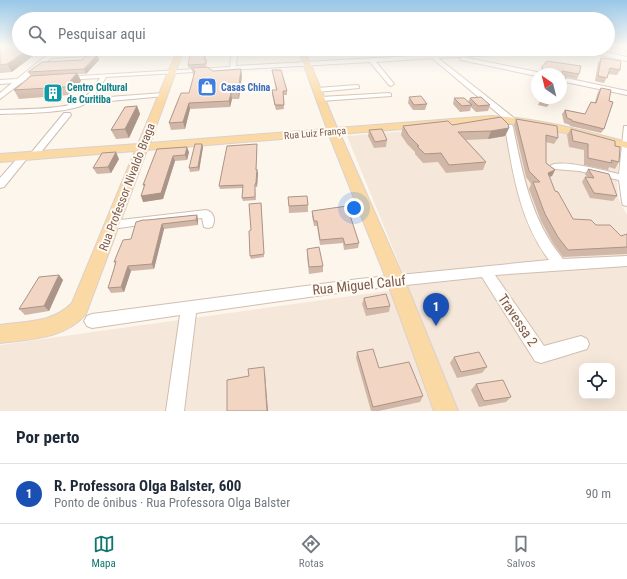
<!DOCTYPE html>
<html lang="pt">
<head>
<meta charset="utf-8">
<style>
  body { margin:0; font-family:"Roboto Condensed",sans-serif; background:#f6f6f7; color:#1f2937 }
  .controls { position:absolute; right:12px; bottom:12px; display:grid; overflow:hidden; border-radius:8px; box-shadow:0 4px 16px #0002 }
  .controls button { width:36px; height:36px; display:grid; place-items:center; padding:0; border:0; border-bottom:1px solid #e0e1e3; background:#fff; color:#1f2937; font:20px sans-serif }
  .compass { position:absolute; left:531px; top:68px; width:36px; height:36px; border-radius:50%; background:#fff; box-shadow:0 4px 16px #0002; rotate:325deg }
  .you { position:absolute; left:354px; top:208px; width:14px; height:14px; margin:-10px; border:3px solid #fff; border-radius:50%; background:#1a73e8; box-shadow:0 0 0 6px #1a73e833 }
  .badge { display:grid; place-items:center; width:26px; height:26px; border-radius:50%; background:#0f766e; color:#fff; font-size:13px; font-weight:700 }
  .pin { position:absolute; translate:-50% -33px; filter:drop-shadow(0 1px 2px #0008) }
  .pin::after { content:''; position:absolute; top:21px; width:14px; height:12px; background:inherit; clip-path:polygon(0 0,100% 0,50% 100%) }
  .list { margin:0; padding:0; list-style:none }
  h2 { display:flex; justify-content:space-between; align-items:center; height:52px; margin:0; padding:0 16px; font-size:17px }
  h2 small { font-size:13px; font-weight:400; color:#747a83 }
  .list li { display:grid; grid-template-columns:26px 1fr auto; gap:12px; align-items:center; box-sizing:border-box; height:60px; padding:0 16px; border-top:1px solid #e0e1e3 }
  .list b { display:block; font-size:15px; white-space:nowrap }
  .list p { margin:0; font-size:13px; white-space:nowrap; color:#747a83 }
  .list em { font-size:13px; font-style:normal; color:#747a83 }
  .icon { flex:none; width:22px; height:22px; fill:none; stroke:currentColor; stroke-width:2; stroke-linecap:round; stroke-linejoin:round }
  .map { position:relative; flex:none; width:627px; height:411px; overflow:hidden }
  .search { position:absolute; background:#fff; box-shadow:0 4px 16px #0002; left:12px; right:12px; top:12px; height:44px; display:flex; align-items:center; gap:10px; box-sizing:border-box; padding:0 14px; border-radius:22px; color:#747a83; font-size:15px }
  .sheet { height:112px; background:#fff }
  nav { display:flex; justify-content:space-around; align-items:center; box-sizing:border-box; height:56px; border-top:1px solid #e0e1e3; background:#fff; font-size:11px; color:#747a83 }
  nav a { display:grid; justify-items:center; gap:2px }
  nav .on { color:#0f766e }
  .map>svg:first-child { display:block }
  .residential { fill:#f5e8da; fill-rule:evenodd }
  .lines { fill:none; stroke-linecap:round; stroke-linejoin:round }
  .minor-casing { stroke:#d1beb0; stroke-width:2 }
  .major-casing { stroke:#dad1cd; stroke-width:2 }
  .minor { fill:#fff; fill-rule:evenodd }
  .major { fill:#fbd9a5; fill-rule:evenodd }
  .wall { fill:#d1b7a8 }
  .shaded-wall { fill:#aa9588 }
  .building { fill:#f3d5c3; stroke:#aa9588 }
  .labels { text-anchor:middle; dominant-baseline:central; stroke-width:4; stroke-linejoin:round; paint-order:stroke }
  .far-culture-label { font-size:10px; font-weight:bold; fill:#0d838f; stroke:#fffaf3; text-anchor:start }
  .far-shop-label { font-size:10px; font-weight:bold; fill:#366cbe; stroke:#fffaf3; text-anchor:start }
  .far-street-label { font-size:10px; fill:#7a5c4d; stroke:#fffaf3 }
  .street-label { font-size:12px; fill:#7a5c4d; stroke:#fffaf3 }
  .near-street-label { font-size:14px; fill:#7a5c4d; stroke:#fffaf3 }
</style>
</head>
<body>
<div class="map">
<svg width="627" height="411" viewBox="0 0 627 411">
  <rect width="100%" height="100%" fill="#fdf6ec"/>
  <path class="residential" d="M504 123 553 129 619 147 617 186 618 198 627 215V411H0V345L409 288 347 136ZM582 366H612V396H582Z"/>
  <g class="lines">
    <defs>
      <g id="minor">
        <polygon points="614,46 627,46 627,50"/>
        <polygon points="150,49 184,49 181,51 51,58 26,79 42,79 42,81 21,83 0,99 0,93 12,83 0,84 0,80 17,79 52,51 56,51 55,54"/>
        <path d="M232 49H238L236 66 428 55 421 49H427L434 55 533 49H564L561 51 438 58 514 118 515 120 511 122H508L432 58 376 62 394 84 391 86 389 85 370 62 106 77C101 86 95 96 88 102 73 114 20 113 0 114V110C19 109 68 110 82 100 89 95 95 85 100 78L65 80 63 79V77L230 67Z"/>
        <polygon points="585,49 593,49 627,57 627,61 600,55"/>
        <polygon points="463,57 537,72 540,74 537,74 537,76 461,60 460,59"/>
        <polygon points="561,77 627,91 627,95 561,81"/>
        <polygon points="357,85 359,86 359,88 317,92 314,90 317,88"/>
        <polygon points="163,93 165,94 165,96 110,101 102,104 98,102 109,97"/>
        <polygon points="389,93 391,94 391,96 321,101 317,99 321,97"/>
        <polygon points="64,113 70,113 71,115 37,157 31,157 29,155 31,153"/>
        <path d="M506 125H512L513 127C523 176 531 220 563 259L627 256V266L495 275 544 346 581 336 587 339 589 344 587 349 541 363 535 361 482 277 359 290 196 313 184 411H166L180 315 92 328 87 326 84 321 87 316 92 314 359 279 549 260C520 222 513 174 505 127Z"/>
        <path d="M624 126H627V206L623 205 622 202 619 180 579 171 555 169 550 166C558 158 607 171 619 174Z"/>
        <polygon points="24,153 29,156 4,187 0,188 0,178 21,154"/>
        <path d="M206 210C214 212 216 220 212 227L208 228 204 227 202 218 149 224 145 223 140 225 112 229 108 228 106 225 108 222 112 221Z"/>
      </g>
      <path id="major" d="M178 49H184L150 143 327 129 298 49H304L337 128 491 116C538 118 582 130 627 142V148C581 137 538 124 491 122L340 134 405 281 458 411H434L387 281 329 135 147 150 86 314C64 339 31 339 0 343V325C26 321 53 323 72 303L135 151 0 162V154L138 144Z"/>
    </defs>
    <use href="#minor" class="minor-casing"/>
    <use href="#major" class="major-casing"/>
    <use href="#minor" class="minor"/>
    <use href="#major" class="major"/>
  </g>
  <g class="wall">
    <polygon points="0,46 12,72 0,73"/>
    <polygon points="194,49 206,49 205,60 207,62 206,67 188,68 188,65"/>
    <polygon points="97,55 99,60 86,74 78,74 81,81 69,95 19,99 14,90 31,76 28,72 82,60"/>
    <polygon points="601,58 620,70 617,75 608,74 604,83 595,81 598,63"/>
    <polygon points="542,67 579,74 577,79 562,76 562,77 566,78 561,89 561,74 540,71"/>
    <polygon points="191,68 242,75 239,99 232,99 230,107 190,109 185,129 171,130 169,123 189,93 194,75 193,74"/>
    <polygon points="272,70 287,91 287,95 283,95 284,109 276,110 272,94 272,90 276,90"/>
    <polygon points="537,74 537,82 533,82 535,77"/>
    <polygon points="601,88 604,129 601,133 570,126 570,125 564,123 562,114 565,110 585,114 595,102 598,92"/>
    <polygon points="409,97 427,104 425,110 413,110 408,103"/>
    <polygon points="454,98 468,102 470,98 490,105 488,111 476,112 471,107 470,111 460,112 453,104"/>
    <polygon points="552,98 547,107 538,105 541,99"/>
    <polygon points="137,106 140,114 129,138 116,139 111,130"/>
    <polygon points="516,119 558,138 554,144 546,142 546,163 555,170 552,176 549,177 555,191 573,219 596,225 621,236 627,234 627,254 563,257 553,243 541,221 529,189 531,184 526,177 514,125"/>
    <polygon points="452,125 509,128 505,136 488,139 466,140 486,162 483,170 446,173 438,162 423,163 415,154 415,152 407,144 401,135 403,126"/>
    <polygon points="571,129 615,146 619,162 615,169 609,167 608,170 584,165 584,150 569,147 567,135"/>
    <polygon points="369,130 387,140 386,147 374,148 368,136"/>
    <polygon points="203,147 199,171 190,172 189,168"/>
    <polygon points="257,148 256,170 258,173 257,187 255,187 256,200 243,201 242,198 243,188 220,189 219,186"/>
    <polygon points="157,149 189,152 187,160 175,161 163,199 143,202 144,187 143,185"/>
    <polygon points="119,159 111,173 97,174 93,168"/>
    <polygon points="588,169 617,196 613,201 590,198 582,182 585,177 587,177 585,174"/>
    <polygon points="288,197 308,205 308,212 289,213"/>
    <polygon points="261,203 264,257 251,259 250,256"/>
    <polygon points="312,211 359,243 358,248 344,250 343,243 320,245 317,226 314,226 312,216"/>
    <polygon points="197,215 198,220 198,225 164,229 154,269 131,271 124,292 111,293 108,288 114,269 115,263 114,262 131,239 147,220"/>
    <polygon points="307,249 323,266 323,272 309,274 307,256"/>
    <polygon points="59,275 63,280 49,311 25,315 19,309"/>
    <polygon points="364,298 390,306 389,312 366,316 362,304"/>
    <polygon points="357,352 379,368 423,396 420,402 379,411 371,411 356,358"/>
    <polygon points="454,357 487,367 482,373 457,378 450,363"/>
    <polygon points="476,384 511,397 506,402 479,407 471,390"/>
  </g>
  <g class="shaded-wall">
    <polygon points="29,49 42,49 12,72 7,64"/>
    <polygon points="206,49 205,63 204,60"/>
    <polygon points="97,55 99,60 86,74 84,69"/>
    <polygon points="241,69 242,75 239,99 238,92"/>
    <polygon points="77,73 81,81 69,95 65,87"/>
    <polygon points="231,93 232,99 230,107 229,101"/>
    <polygon points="189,103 190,109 185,129 183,122"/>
    <polygon points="137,106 140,114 129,138 125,129"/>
    <polygon points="509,128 505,136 488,139 491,131"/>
    <polygon points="202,144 203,147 199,171 198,167"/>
    <polygon points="187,147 189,152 187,160 185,155"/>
    <polygon points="116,152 119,159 111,173 108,167"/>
    <polygon points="173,156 175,161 163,199 143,202 141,196"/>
    <polygon points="257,169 258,173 257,187 256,183"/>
    <polygon points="555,170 552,176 544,179 548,173"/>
    <polygon points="197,215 198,220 198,225 196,220"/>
    <polygon points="162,224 164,229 154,269 152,264"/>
    <polygon points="128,266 131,271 124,292 121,287"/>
    <polygon points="59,275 63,280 49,311 44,306"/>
    <polygon points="264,367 265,373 268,411 267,411"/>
  </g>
  <g class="building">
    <polygon points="0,46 19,46 19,49 29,49 7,64 0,65"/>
    <polygon points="194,49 206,49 204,60 207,60 205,64 188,65 190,56"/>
    <polygon points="97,55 84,69 28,72 42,62 82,60 86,56"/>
    <polygon points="601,58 621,61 620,70 610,68 607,78 598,76"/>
    <polygon points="547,61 581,66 579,74 562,71 562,77 566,78 561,88 561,74 537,74 538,72 543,70 542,67"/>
    <polygon points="207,67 213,71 241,69 238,92 231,93 229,101 189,103 183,122 169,123 181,93 189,93 195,71 191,68"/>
    <polygon points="272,70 281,70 287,91 283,91 284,105 275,105 272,90 277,90"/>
    <polygon points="77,73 65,87 14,90 31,76"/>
    <polygon points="601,88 611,90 609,101 613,102 604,129 572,121 572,120 567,118 565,110 585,114 591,102 596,103"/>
    <polygon points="421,96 427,104 414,105 409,97"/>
    <polygon points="481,97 490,105 478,106 470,98"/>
    <polygon points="454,98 464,98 472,105 462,106"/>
    <polygon points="541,98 552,98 550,102 541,99"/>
    <polygon points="137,106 125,129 111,130 125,107"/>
    <polygon points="501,117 508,124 509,128 491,131 458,132 486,162 449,165 441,153 425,154 417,146 419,146 409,136 403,126 448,121 452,125"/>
    <polygon points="516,119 557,126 558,138 546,135 546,163 555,170 548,173 555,191 558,192 573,219 591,220 596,225 610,225 621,236 627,234 627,247 568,250 558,237 545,214 533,182 540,182 529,171"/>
    <polygon points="382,129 387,140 375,142 369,130"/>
    <polygon points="571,129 615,141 615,146 620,147 619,162 611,160 612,163 588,158 588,144 573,141"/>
    <polygon points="195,144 202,144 198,167 189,168"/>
    <polygon points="257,144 256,170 257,169 256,183 255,184 255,197 242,198 243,185 219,186 227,146"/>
    <polygon points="187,147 185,155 173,156 161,193 141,196 145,184 143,185 157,149"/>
    <polygon points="116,152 108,167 93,168 102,153"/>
    <polygon points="588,169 609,174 617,196 594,193 585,177 594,178"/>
    <polygon points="307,196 308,205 289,206 288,197"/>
    <polygon points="261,203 264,254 250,256 249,231 251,230 249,204"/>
    <polygon points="347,206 359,243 345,245 343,238 320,240 317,221 314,221 312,211"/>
    <polygon points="197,215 196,220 162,224 152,264 128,266 121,287 108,288 114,269 116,261 114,262 123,240 131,239 136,222 143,220 147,220"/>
    <polygon points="319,247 323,266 309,267 307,249"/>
    <polygon points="59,275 44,306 19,309 26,298 39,277"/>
    <polygon points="386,294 390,306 367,309 364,298"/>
    <polygon points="373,349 379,368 409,362 423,396 373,407 357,352"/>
    <polygon points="479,352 487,367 461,372 454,357"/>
    <polygon points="264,367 267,411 227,411 227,380 249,376 248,369"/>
    <polygon points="503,380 511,397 484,401 476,384"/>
  </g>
  <linearGradient id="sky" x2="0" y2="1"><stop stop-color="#97c7e8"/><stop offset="0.44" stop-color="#fefbf6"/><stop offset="1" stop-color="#fefbf6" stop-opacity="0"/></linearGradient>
  <rect width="627" height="104" fill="url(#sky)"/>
  <defs>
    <symbol id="shop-square" viewBox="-11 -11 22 22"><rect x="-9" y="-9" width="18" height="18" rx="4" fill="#3f7fe0" stroke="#fffaf3"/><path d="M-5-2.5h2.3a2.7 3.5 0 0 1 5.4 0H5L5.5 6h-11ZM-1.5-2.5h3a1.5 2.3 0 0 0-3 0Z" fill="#fff"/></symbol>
    <symbol id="building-square" viewBox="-11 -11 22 22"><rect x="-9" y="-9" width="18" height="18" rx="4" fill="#0f9aa8" stroke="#fffaf3"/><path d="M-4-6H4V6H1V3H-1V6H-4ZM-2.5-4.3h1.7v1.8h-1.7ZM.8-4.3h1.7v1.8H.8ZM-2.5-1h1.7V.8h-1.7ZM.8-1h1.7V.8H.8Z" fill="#fff"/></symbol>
  </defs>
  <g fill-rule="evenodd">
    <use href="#shop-square" x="196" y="76" width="22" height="22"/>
    <use href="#building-square" x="42" y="82" width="22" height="22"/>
  </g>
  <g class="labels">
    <g class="far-culture-label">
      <text x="67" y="87">Centro Cultural<tspan x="67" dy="12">de Curitiba</tspan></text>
    </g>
    <g class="far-shop-label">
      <text x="221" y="87">Casas China</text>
    </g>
    <g class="far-street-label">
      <text transform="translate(315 133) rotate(-5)">Rua Luiz França</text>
    </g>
    <g class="street-label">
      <text transform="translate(127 187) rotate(-69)">Rua Professor Nivaldo Braga</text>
    </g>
    <g class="near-street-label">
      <text transform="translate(359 285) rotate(-6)">Rua Miguel Caluf</text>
      <text transform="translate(518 320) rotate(56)">Travessa 2</text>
    </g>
  </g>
</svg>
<div class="controls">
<button><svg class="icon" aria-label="locate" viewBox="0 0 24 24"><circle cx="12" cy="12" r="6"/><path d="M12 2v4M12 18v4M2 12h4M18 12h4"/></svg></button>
</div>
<svg class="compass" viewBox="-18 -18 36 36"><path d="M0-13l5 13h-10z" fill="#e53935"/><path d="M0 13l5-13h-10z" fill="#747a83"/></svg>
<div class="you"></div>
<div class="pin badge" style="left:436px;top:326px;background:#1a4fb4">1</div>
<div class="search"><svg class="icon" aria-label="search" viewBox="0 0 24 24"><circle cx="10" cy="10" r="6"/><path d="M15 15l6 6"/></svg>Pesquisar aqui</div>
</div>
<section class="sheet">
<h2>Por perto<small></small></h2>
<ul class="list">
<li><span class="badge" style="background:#1a4fb4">1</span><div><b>R. Professora Olga Balster, 600</b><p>Ponto de ônibus · Rua Professora Olga Balster</p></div><em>90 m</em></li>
</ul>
</section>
<nav>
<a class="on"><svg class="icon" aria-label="map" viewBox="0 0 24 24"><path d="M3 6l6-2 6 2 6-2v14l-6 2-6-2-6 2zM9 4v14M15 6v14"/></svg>Mapa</a>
<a><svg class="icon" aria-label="directions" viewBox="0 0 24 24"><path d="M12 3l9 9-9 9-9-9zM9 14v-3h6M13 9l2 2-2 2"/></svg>Rotas</a>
<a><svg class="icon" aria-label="saved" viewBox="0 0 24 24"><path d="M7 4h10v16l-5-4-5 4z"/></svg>Salvos</a>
</nav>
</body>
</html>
